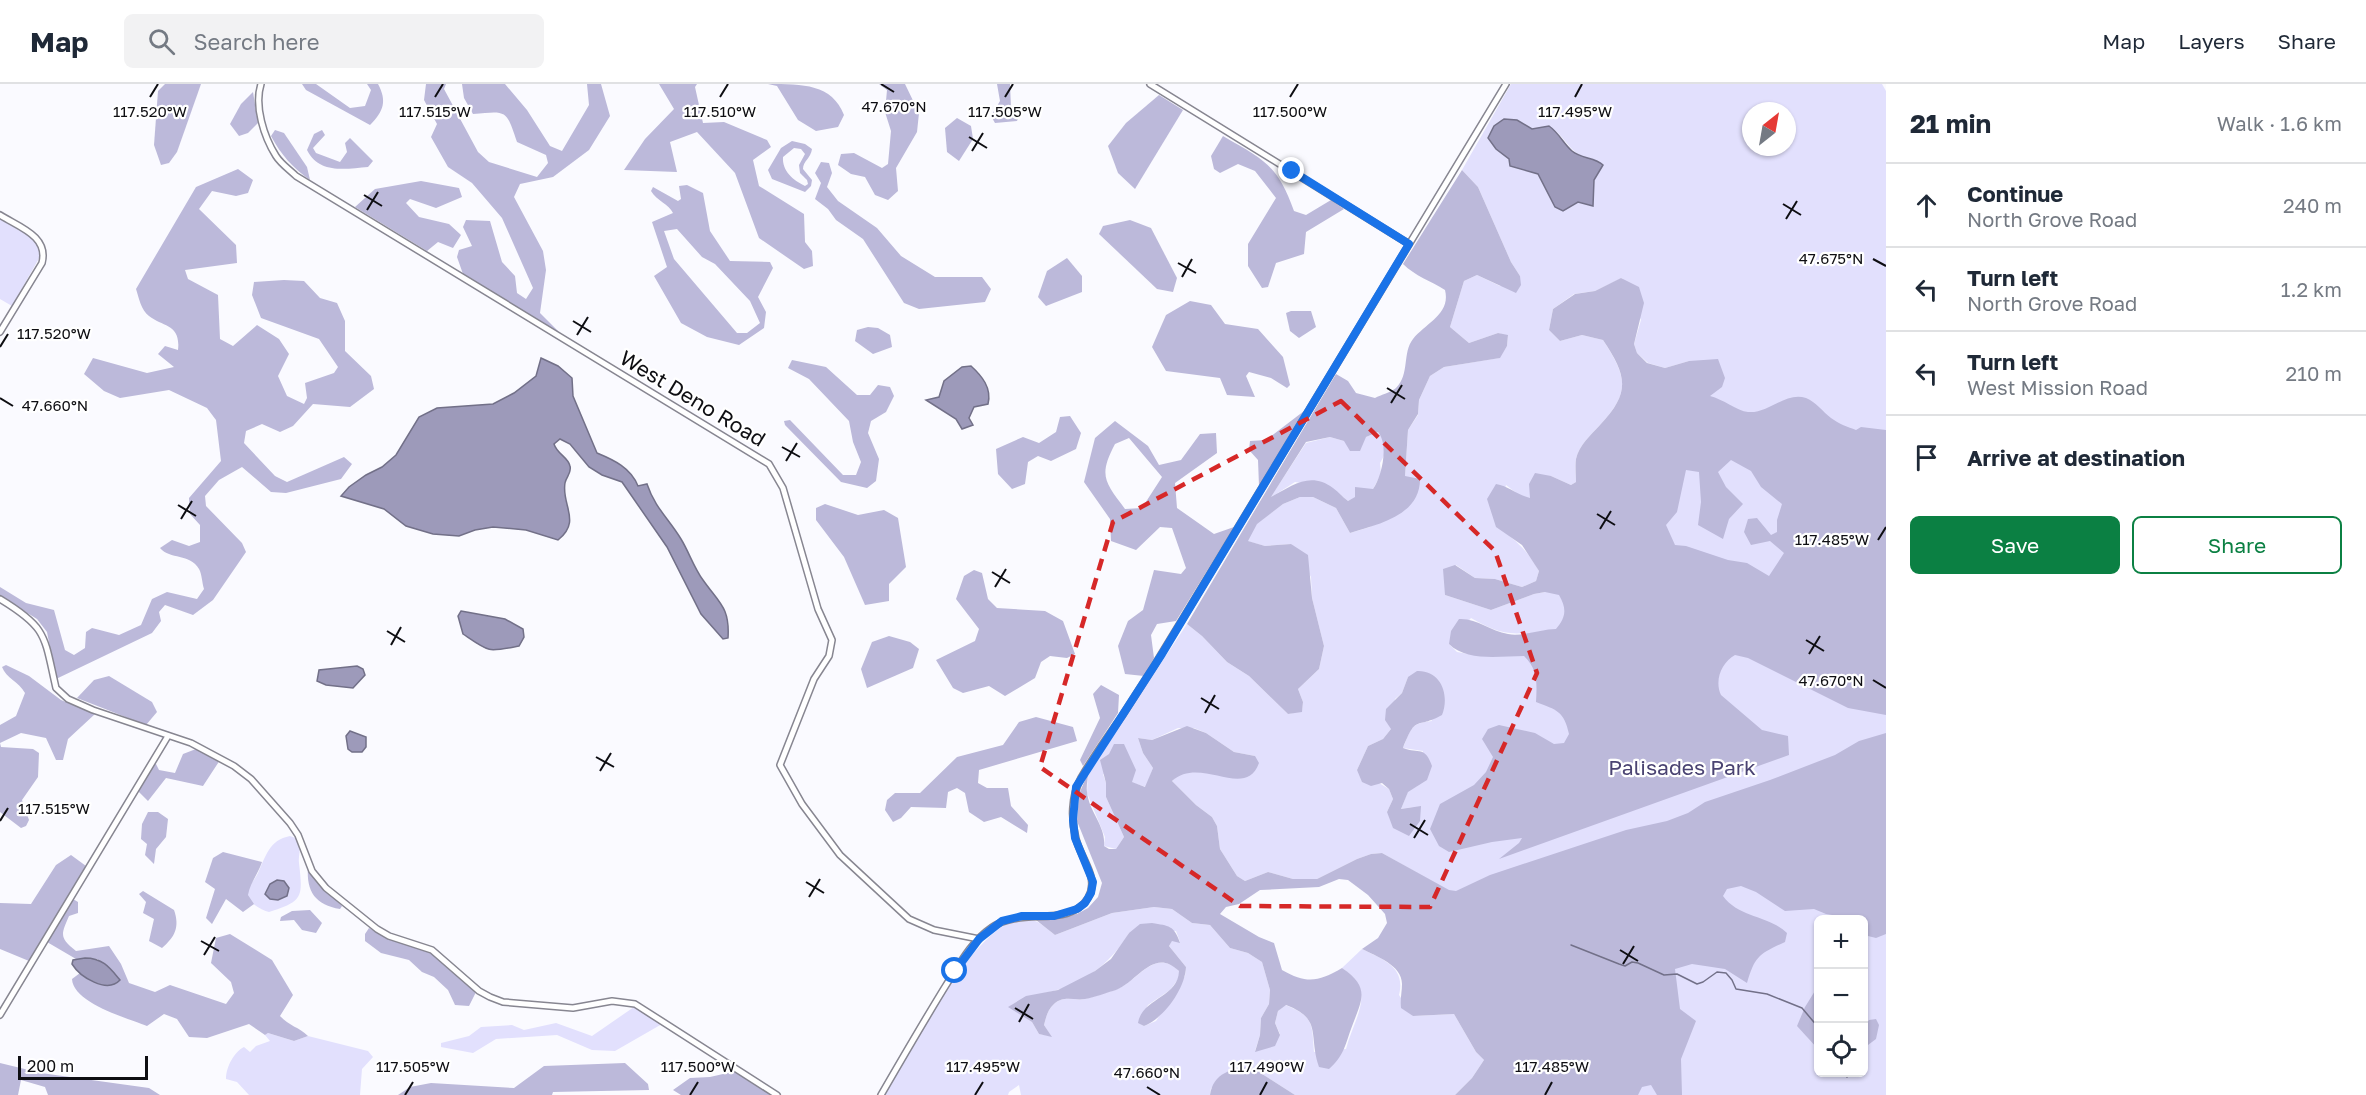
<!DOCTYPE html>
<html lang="en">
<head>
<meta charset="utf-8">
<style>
  body { margin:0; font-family:"Golos Text",sans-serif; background:#f2f2f3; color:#1f2937 }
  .controls { position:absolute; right:18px; bottom:18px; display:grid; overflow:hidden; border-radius:9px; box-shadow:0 2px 4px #0004 }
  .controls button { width:54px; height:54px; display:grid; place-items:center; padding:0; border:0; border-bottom:2px solid #e0e1e3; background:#fff; color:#1f2937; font:30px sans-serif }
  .compass { position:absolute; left:1742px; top:18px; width:54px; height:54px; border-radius:50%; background:#fff; box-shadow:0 2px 4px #0004; rotate:31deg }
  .scale { position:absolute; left:18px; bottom:15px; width:130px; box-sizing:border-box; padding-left:6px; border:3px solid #0e0e12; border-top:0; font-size:16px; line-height:21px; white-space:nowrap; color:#0e0e12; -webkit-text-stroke:4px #fff; paint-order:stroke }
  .stop { position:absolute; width:18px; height:18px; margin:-14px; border:4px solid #1a73e8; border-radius:50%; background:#fff }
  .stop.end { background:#1a73e8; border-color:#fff; box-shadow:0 2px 6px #0008 }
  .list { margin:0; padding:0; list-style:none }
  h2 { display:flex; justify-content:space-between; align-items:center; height:78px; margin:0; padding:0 24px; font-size:26px }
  h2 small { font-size:20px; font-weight:400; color:#747a83 }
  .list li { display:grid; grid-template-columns:39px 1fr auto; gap:18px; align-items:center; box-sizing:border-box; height:84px; padding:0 24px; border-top:2px solid #e0e1e3 }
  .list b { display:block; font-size:22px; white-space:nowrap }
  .list p { margin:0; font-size:20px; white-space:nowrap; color:#747a83 }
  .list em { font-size:20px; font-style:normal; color:#747a83 }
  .actions { display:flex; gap:12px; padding:18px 24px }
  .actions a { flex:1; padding:14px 0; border:2px solid #0b8043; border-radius:9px; text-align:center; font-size:21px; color:#0b8043 }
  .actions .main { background:#0b8043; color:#fff }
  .icon { flex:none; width:33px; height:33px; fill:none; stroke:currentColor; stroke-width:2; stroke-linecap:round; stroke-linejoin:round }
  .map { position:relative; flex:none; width:1886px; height:1011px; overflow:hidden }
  header { display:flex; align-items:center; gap:36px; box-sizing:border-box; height:84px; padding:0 30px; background:#fff; border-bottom:2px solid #e0e1e3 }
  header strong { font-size:28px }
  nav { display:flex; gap:33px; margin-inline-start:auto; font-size:21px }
  .search { width:420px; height:54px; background:#f2f2f3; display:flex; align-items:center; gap:15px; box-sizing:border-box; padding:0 21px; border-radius:9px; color:#747a83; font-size:22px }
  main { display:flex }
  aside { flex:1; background:#fff }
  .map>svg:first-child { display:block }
  .green { fill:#e2e0fd; fill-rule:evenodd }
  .forest { fill:#bcb9da; fill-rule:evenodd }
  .water { fill:#9d9aba; stroke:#727088; stroke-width:1.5 }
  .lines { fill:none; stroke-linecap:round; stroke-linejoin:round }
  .stream { stroke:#727088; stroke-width:1.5 }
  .minor-casing { stroke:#878691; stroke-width:8 }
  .minor { stroke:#fff; stroke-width:5 }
  .route { stroke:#1a73e8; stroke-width:8 }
  .marked { fill:none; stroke:#d62828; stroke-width:4.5; stroke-dasharray:12 8; stroke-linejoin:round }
  .ticks { fill:none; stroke:#0e0e12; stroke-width:2 }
  .labels { text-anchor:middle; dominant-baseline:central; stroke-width:4.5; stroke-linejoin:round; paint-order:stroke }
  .street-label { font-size:21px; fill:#0e0e12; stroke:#fff }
  .park-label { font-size:21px; fill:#4a4372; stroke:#fff }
  .ticks-label { font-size:15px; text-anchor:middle; fill:#0e0e12; stroke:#fff; stroke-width:4.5; stroke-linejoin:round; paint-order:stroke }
</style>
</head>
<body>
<header>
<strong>Map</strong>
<div class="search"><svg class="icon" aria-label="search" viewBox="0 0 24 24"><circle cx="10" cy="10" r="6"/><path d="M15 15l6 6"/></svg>Search here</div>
<nav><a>Map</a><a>Layers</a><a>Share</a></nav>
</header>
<main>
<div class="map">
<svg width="1886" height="1011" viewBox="0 0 1886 1011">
  <rect width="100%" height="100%" fill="#fafaff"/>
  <g class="green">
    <path d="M1511 0H1882L1886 7V1011H1504L1456 807H1449L1382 769 1371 770 1357 775 1317 795H1293L1268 788 1245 797 1237 792 1220 765 1217 742 1212 733 1196 721 1172 697 1178 691 1192 687 1222 691 1255 672 1234 668 1206 649 1194 644H1178L1152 656 1138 654 1143 669 1153 684 1146 703 1103 690 1106 699V713L1124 753 1116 765 1104 762 1105 753 1087 709 1088 689 1187 540 1202 552 1227 578 1249 592 1288 630 1302 627 1303 618 1298 605 1319 585 1324 562 1312 514 1311 493 1291 460 1265 462 1247 457 1256 440 1283 420 1300 413H1313L1336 424 1350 449 1370 443 1405 392 1408 346 1418 331 1419 316 1430 292 1444 283 1499 274 1507 262 1508 252 1498 249 1469 259 1450 243 1464 197 1477 191 1500 202 1520 192 1511 178 1478 103 1462 86ZM1751 27H1787V63H1751ZM1517 36 1532 45 1549 42C1571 57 1567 72 1599 77L1602 83 1594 96 1593 122 1578 118 1563 127 1555 123 1538 90 1510 82 1509 75 1496 65 1488 54 1494 42ZM1622 194 1641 236 1634 260 1637 269 1648 279 1665 284 1689 277 1545 508 1534 510 1491 526 1445 511 1456 481 1475 494 1495 495 1522 503 1536 497 1539 487C1528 467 1515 455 1496 442L1506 401 1520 412 1530 415 1551 392 1571 401 1576 398C1576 391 1575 382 1576 375 1579 361 1591 351 1600 341 1631 308 1627 293 1603 256L1582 251 1560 257 1549 246 1553 225 1574 210 1595 207ZM1471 534C1491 545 1502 551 1525 549L1480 572 1457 568 1449 560ZM1408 593 1432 637C1410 639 1411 645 1403 664L1423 667 1417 702 1408 707 1401 725 1414 723 1387 728 1393 715 1389 705 1357 686 1368 662 1383 655 1391 645 1395 615 1402 609ZM1818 836H1864V988H1818Z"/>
    <path d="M0 135C15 144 37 152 42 169L12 222 0 215Z"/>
    <polygon points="1378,348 1382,354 1385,370 1380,379 1381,390 1373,405 1348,417 1332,404 1295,398 1270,414 1306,359 1330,353 1344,357 1366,353"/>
    <path d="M290 752 298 755C302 765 298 770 299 779 303 814 303 817 269 828 262 826 249 820 248 811 247 802 255 796 258 789 266 772 269 756 290 752Z"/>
    <path d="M1154 823 1172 825 1192 839 1210 841 1230 864 1248 869 1262 878 1270 906 1269 920 1261 934 1260 951 1255 967 1280 950 1275 939 1278 927 1285 921C1314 932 1312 940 1314 968L1346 965C1354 933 1378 908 1342 884L1362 865C1384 876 1406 883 1399 911L1413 932 1454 930 1476 968 1484 976 1472 994 1455 1011H1295L1251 983 1211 1004 1210 1011H1021L1019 1001 1009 1008 1008 1011H884C907 972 976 836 1023 835 1037 834 1045 843 1055 851L1112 829ZM1176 847 1180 858 1172 856 1169 862 1186 883 1185 892 1156 937 1144 942 1139 939 1148 921 1170 906 1179 894V887C1153 862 1138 900 1112 907 1103 909 1094 913 1085 915 1074 917 1064 911 1054 920 1048 925 1046 933 1044 941L1051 952 1039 950 1032 938 1009 923C1024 912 1039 911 1057 906 1088 897 1113 876 1129 849Z"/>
    <polygon points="634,923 662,940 615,967 592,966 557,951 496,955 473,969 441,963 441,959 469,952 481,943 512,941 524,946 556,939 592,952"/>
    <path d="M268 949 294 957 308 952 368 967 373 973 362 985 360 1011H249L237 998 226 995C226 983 234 968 244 963L250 968 256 962 270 957 265 951Z"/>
  </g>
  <g class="forest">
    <polygon points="165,0 201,0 177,68 169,79 161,81 154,61 158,7"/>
    <path d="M302 0H316L350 24 365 22 371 6 367 0H378C387 17 384 27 370 41L306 6Z"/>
    <path d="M426 0H446L444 5 478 68 489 78 537 93 548 79 546 71 517 58C506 25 507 27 473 30L464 14 462 0H505L527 26 550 62 562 67 589 21 587 0H601L610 32 589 66 553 93 520 100 514 113 543 167 546 186 540 229 558 247 556 248 463 190 457 173 459 166 472 162 463 143 466 136 490 137 502 178 515 192 517 209 526 215 533 204 502 134 472 99 448 83 431 53 437 40 424 16Z"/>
    <polygon points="659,0 697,0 695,3 703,39 724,38 767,56 771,63 753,76 759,102 804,130 805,158 812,167 813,182 804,185 759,154 735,89 697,48 670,58 677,88 624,86 645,55 674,25"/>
    <path d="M768 0C803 0 832 0 844 31L838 43 816 47 798 36 777 2Z"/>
    <polygon points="879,0 905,0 919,29 917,48 896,84 898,107 888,116 875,111 865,93 851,90 838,81 841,70 854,69 882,84 888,80 891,47 885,28 887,6"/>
    <polygon points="997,0 1010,0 1011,24 1019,32 1017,37 995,39 991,32 1000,17"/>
    <polygon points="253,8 258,39 248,49 239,52 230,40 241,20"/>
    <polygon points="1159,11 1183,26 1135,105 1118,89 1108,62 1126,39"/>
    <polygon points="957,34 971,42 973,55 959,77 947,68 945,44"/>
    <path d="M275 46 284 49 307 83 310 96C293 84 281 71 271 52Z"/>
    <path d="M322 46 325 51 313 64 316 69 340 78 347 68 345 59 350 54 373 77 368 83C345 85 319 90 307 66L314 50Z"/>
    <path d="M1223 52C1264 76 1277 80 1294 127L1306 131 1331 116 1344 125 1306 148 1304 170 1276 179 1268 203 1262 204 1248 182V160L1276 114 1255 87 1238 80 1220 89 1214 85 1211 72Z"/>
    <path d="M792 57 805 60 812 65C811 74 803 77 803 85L812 96 811 102 805 108 772 95 768 86 781 64ZM794 64 801 65 805 70 799 81 800 89 807 96 808 100 805 102C793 96 782 87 783 73Z"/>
    <polygon points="821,78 829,79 832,89 827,103 838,117 877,144 901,172 935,193 982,193 991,205 985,218 919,225 904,219 863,155 836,136 828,125 815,115 821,99 815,89"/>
    <path d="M238 85 253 96 248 109 236 112 212 107 199 125 236 161 237 179 185 186 188 195 218 211 220 255 233 262 257 241 279 255 289 270 278 292 287 312 304 320 307 314 305 299 334 289 338 283 319 255 261 234 252 211 254 198 284 196 304 197 320 214 337 219 345 237V267L371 292 374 305 350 323 313 320 293 342 280 348 262 340 246 347 244 359 275 392 287 398 344 373 352 380 341 395 286 409 271 408 242 383 219 396 205 412 206 422 242 459 246 468 213 516 193 531 165 521 159 528 161 537 152 549 56 595 47 548 37 535 0 512V503L26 519 54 526 65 566 74 571 85 564 86 548 92 544 119 551 141 541 152 515 167 508 197 515 204 505C202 499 202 490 199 485 190 469 170 476 160 464L172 456 189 462 200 458V441L190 430 189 414 221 377 216 336 207 324 169 306 120 314 104 307 84 290 93 274 147 289 174 283 158 270 165 262 178 266C181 240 163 243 149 232 141 226 139 214 136 205L196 103Z"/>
    <path d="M1462 86 1478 103 1511 178 1520 192 1521 201 1516 209 1477 191 1464 197 1450 243 1469 259 1498 249 1508 251 1507 262 1500 274 1444 283 1430 292 1419 316 1418 330 1408 346 1405 392 1420 395C1420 432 1378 440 1350 449L1336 424 1313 413H1300L1283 420 1257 440 1248 457 1265 462 1291 460 1308 471 1312 514 1324 562 1319 585 1298 605 1303 618 1302 628 1288 630 1249 592 1227 578 1202 552 1187 540 1336 290 1348 297 1356 309 1375 314C1381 311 1391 308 1396 304 1410 290 1402 269 1413 255 1426 239 1451 230 1445 206 1431 197 1415 192 1403 180ZM1378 348C1389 361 1382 392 1373 405L1355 403V413L1348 417C1342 413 1339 408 1333 404 1310 387 1292 402 1271 413L1306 358 1330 353 1344 357 1350 367H1360L1366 353Z"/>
    <polygon points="421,97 459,104 462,113 436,124 410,115 406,119 419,133 449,140 461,151 453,164 438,158 427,167 355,123 375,105"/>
    <path d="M687 101 703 109 710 147 730 177 770 178 773 184 758 213 766 228 764 244 739 261 707 253 681 239 654 192 667 183 652 138 673 129C669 120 657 117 651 107L653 103 678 117 681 115 679 102ZM677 145 702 173 715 180 750 217 760 239 747 249H737L674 175 664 147Z"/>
    <polygon points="1130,136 1151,144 1177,194 1173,208 1157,205 1099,150 1103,142"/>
    <polygon points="1067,174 1082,192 1082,208 1046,222 1038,213 1047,187"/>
    <path d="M1621 194 1639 203 1644 219 1634 260 1637 269 1647 279 1665 284 1689 277 1718 275 1725 294 1722 303 1710 312C1723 315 1737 327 1748 328 1768 330 1786 307 1806 314 1816 318 1823 328 1831 334 1839 340 1848 343 1856 346L1861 343 1886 346V631L1848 624 1748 574 1735 571C1722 578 1714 596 1721 611L1762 646 1788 652 1789 671 1499 775 1519 759 1522 754 1492 758 1449 768 1439 762 1430 745 1440 720 1474 701 1486 688 1493 673 1482 655 1488 645 1499 641 1535 649 1554 660 1564 659 1569 650C1564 627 1557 626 1536 618 1537 600 1538 585 1524 572 1500 572 1467 578 1449 560L1451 547 1459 535C1477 534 1490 547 1508 550 1522 553 1541 545 1556 545 1566 533 1567 525 1559 511L1545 508 1534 510 1491 526 1445 511 1443 485 1455 481 1475 494 1495 495 1522 503 1536 497 1539 487 1522 461 1496 443 1487 415 1496 400C1509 402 1517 411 1530 414L1529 400 1535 389 1551 392 1571 401 1576 398C1576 391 1575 382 1576 375 1579 361 1591 351 1600 341 1631 308 1627 292 1603 256L1582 251 1560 257 1549 246 1553 225 1575 210 1595 207ZM1731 376 1751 387 1761 403 1782 420 1777 436V448L1771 451 1757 434 1748 435 1744 448 1751 461 1770 457 1784 469 1769 492 1747 479 1728 476 1686 462 1675 461 1666 441 1677 428 1686 386 1699 388 1701 418 1698 441 1723 455 1729 435 1743 420 1726 403 1718 388Z"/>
    <polygon points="1190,217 1211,221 1225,240 1258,245 1283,273 1290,301 1287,304 1271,294 1249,288 1246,292 1255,313 1227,311 1220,294 1166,287 1152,263 1166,231"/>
    <polygon points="1291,227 1311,227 1316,243 1299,254 1290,247 1286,229"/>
    <polygon points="868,243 878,244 890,251 892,263 873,270 855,257 857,246"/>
    <polygon points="792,276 826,283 857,311 870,311 878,301 890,303 894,312 886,328 871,337 868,349 879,375 876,397 867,404 841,398 785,341 784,337 790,336 843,391 856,391 861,378 853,358 849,337 809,295 788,284"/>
    <polygon points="1304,327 1259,402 1258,376 1249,366 1250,357 1266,356"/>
    <polygon points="1070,332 1081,349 1076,365 1051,377 1038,372 1028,378 1025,400 1012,405 998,390 996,365 1023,353 1039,359 1056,348 1060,333"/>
    <path d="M1115 337 1148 362 1159 381 1181 376 1200 350 1216 349 1217 369 1175 399 1177 424 1214 450 1234 443 1176 537 1157 540 1151 551 1154 574 1144 592 1125 590 1118 562 1128 537 1143 526 1154 486 1181 490 1186 484 1172 444 1160 443 1136 466 1111 457 1110 435 1084 398 1095 354ZM1129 354 1162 393 1142 424 1125 425C1105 398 1098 392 1115 360Z"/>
    <polygon points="825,420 858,431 884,426 898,434 906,483 889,500 889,517 865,521 844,473 816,436 816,424"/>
    <polygon points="974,486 982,489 988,515 997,524 1045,527 1063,537 1075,570 1067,574 1050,572 1041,578 1035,594 1005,612 989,602 963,609 953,604 936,576 975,557 979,545 956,515 964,492"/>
    <polygon points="889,552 910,558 919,565 913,584 867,604 861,585 872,558"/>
    <path d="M6 581 29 592 61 616 95 630 68 655 63 676H56L46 654 21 649 0 659 1 663 33 665 39 669 38 693 22 716 29 736 26 742 21 744 0 728V641L16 632 25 609C19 598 6 594 2 583Z"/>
    <path d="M1417 587C1441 586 1450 611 1442 631 1415 646 1417 629 1403 664 1420 670 1425 662 1432 682L1427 696 1408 708 1401 725 1421 722 1420 737 1409 752 1393 744 1387 728 1393 715 1389 705 1382 699 1371 702 1362 698 1357 686 1368 662 1383 655 1391 645 1385 636 1386 625 1402 609 1408 593Z"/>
    <polygon points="109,592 152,618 157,628 146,641 77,614 94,596"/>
    <polygon points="1101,601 1119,611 1118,629 1083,682 1080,676 1100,634 1093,610"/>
    <polygon points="1036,633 1073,643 1077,657 979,686 978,699 987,704 1008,704 1011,722 1028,741 1027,749 1001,733 984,738 969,728 965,709 957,704 948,708 946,724 911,723 901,734 893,738 885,726 887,716 895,709 920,709 957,673 1003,661 1019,638"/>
    <path d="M1187 642 1206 649 1234 668 1255 672 1259 679C1245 717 1201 671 1172 697L1196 721 1212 733 1217 742 1220 765 1237 792 1245 797 1268 788 1293 795H1317L1357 775 1371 770 1382 769 1449 806 1456 807 1490 791 1626 746 1667 737 1688 729 1705 718 1770 696 1835 671 1859 657 1886 649V850L1876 854 1864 851V836L1846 835 1844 833 1826 830 1814 825 1785 827 1756 808 1741 802 1727 805 1723 812C1739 834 1768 831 1787 849L1785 858C1759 870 1755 872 1747 899L1725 885 1692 880 1675 885 1680 925 1696 937 1681 975 1682 1011H1657L1651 1001 1642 1003 1638 1011H1455L1472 994 1484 976 1476 968 1454 930 1413 932 1401 924C1400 915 1402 908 1402 900 1402 881 1376 872 1362 865L1378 854 1387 839 1385 830 1368 811 1348 796 1339 795 1319 803 1260 806 1239 820 1226 823 1220 830 1259 853 1274 859 1282 886C1307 900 1318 898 1342 884 1372 904 1361 917 1351 945 1345 962 1343 973 1329 985L1319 983C1308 951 1323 935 1286 921L1278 927 1275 939 1280 951 1275 962 1255 968 1260 951 1261 934 1269 920 1270 906 1262 878 1248 869 1230 864 1210 841 1192 839 1172 825 1154 823 1112 829 1055 851 1036 836 1077 830 1088 824 1098 813 1102 799 1077 737 1079 710 1088 689C1088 695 1086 702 1087 708 1089 728 1106 742 1104 762L1109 765H1116L1124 753 1106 713V699L1100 676 1109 670 1114 660H1124L1136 686 1132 698 1145 703 1153 684 1143 669 1138 654 1152 656Z"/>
    <polygon points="196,665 220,676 203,702 166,694 148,717 138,707 155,678 159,686 175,689 183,670"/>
    <polygon points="148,728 158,728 168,735 166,753 156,765 154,780 145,771 147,760 141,755 142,740"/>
    <path d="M223 768 262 778C258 790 250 799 248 811L254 820 243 828 226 815 212 840 206 834 215 805 205 798 213 774Z"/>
    <polygon points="71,771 86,782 29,877 0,865 0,819 31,820 56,781"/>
    <path d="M308 783 314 795 342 822 340 825C316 821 306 808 308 783Z"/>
    <path d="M143 807 174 826C180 843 175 853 162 864L149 857 154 835 143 829 146 818 139 810Z"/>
    <path d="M73 815 78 818V829L69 832C61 851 59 853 76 867L109 862 121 880 129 899 155 908 170 901 226 920 234 909 231 898 211 879 216 854 230 850 272 876 293 911 280 932C289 942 299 943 308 952L294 957 268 949 265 951 249 940 207 954 189 953 177 935 164 930 147 942C127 934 73 919 72 895L80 889 96 898 98 875H76L47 858Z"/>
    <polygon points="310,826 322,839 316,849 302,846 294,836 280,837 281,833 292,827"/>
    <path d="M1152 839C1169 842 1174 841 1180 859L1172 857 1169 862 1186 883C1185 905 1164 934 1144 942L1138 939C1142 914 1178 914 1179 887 1154 863 1139 896 1116 906 1109 908 1092 914 1085 915 1074 917 1064 911 1054 920 1048 925 1046 933 1044 941L1052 953 1039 950 1032 938 1008 923 1026 912 1058 906 1095 887 1111 875 1129 849 1140 840Z"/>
    <path d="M369 844C389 856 411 858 430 868 448 877 462 894 476 908L469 922 455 921 448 906 434 893 422 888 409 876 381 869 365 857V850Z"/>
    <polygon points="1818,902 1818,965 1797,942 1805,923"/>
    <polygon points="1876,935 1879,941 1876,955 1864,964 1864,943 1869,936"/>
    <polygon points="0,979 41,989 149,1004 160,1011 48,1011 45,1003 21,996 18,1011 0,1011"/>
    <polygon points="625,979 648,1000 649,1006 553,1008 552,1011 398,1011 410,1003 431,999 514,1004 544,982"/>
    <path d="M1251 983 1295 1011H1210C1213 989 1232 984 1251 983Z"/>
    <polygon points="736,987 771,1011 681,1011 673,1006 690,994 710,993"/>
  </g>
  <g class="water">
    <path d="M1504 35 1517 36 1532 45 1549 42C1559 49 1563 59 1572 67 1581 75 1595 73 1603 81L1594 96 1593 122 1578 118 1563 127 1555 123 1538 90 1510 82 1509 75 1496 65 1488 54 1494 42Z"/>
    <path d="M541 274 558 282 572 294 573 312 597 369C614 376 631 384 638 402L647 400C655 424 669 435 681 455 689 468 694 484 703 496 719 519 730 523 728 554L723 555 701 530 667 463 622 398 602 391 589 383 570 360 560 355 554 360C557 370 568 373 570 382 572 389 566 393 565 399 561 421 582 437 558 456L526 446 493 443 475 446 459 452 433 450 406 442 384 425 341 412 349 403 366 391 382 383 396 371 419 333 437 324 493 320 514 309 536 292Z"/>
    <path d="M971 282C982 292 992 304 988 320L974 323 969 334 973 341 962 345 956 335 926 316 939 313 944 297 962 283Z"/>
    <path d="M461 527 505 535 523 545 524 553 519 562C487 568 491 569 463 550L458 532Z"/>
    <polygon points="357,582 363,585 365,591 353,604 326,601 317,597 319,586"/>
    <polygon points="350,647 366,653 366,663 362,668 352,668 348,665 346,652"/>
    <polygon points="277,796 284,797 289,804 287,812 278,816 270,815 265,810 270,800"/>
    <path d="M85 874C103 874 110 884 120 896 107 910 80 893 72 880L73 876Z"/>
  </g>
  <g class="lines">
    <g class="stream">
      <polyline points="1571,861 1619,880 1625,882 1632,878 1638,879 1664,891 1677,890 1697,900 1703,898 1717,888 1726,889 1732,896 1736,905 1767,910 1802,924 1818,943"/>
      <polyline points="1841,988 1847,993"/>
    </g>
    <defs>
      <g id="minor">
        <path d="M261 0C254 22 264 53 276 72 281 80 290 86 296 92L769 380 783 404 818 525 832 556 829 572 814 595 780 681 802 720 840 771 909 835 934 846 979 855"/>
        <polyline points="1150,0 1409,160"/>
        <path d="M0 131C19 143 49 152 42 179L0 248"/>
        <path d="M0 515C48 544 44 552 56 604L68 615 93 626 191 659 234 682 251 695 290 739 298 751 312 787 326 804 377 845 389 852 432 866 479 907 490 913 503 918 573 924 612 917 635 920 777 1011"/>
        <polyline points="0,931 168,652"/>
        <path d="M881 1011C903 973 925 935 948 898 960 879 972 857 991 844 1021 822 1069 845 1088 814 1100 794 1081 775 1076 755 1071 736 1071 712 1081 694 1093 673 1108 652 1122 632 1143 600 1163 568 1182 536 1289 357 1398 179 1506 0"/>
      </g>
    </defs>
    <use href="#minor" class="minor-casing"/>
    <use href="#minor" class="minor"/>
  </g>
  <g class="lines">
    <polyline class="route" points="955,887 979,855 1002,837 1022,832 1054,832 1077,825 1085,819 1091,809 1093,798 1075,754 1073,736 1076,703 1162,570 1409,160 1292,87"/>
  </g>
  <path class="marked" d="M1341 317 1495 467 1537 589 1430 823 1240 822 1040 683 1113 438Z"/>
  <path class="ticks" d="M881 0 894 8M150 13 158 0M435 13 443 0M720 13 728 0M1005 13 1013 0M1290 13 1298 0M1575 13 1582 0M969 53 987 64M972 67 983 49M364 111 382 122M1783 120 1801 131M367 126 378 108M1786 135 1797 117M1873 175 1886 182M1178 179 1196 189M1182 193 1192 175M573 237 591 248M577 251 588 233M0 263 8 250M1387 304 1405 315M0 314 13 322M1391 319 1402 301M782 363 800 373M786 377 797 359M178 421 196 432M1597 430 1615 441M181 435 192 417M1600 445 1611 427M1878 456 1886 443M992 488 1010 499M995 503 1006 485M387 547 405 558M1806 556 1824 567M391 561 401 543M1809 570 1820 552M1873 596 1886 604M1201 614 1219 625M1205 629 1215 611M596 673 614 683M600 687 611 669M0 737 8 724M1410 740 1428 751M1414 754 1425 736M806 798 824 809M809 813 820 795M201 857 219 867M1620 866 1638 877M204 871 215 853M1623 880 1634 862M1015 924 1033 935M1019 938 1029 920M1147 1003 1160 1011M405 1011 413 998M690 1011 698 998M975 1011 983 998M1260 1011 1267 998M1545 1011 1552 998"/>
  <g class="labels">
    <g class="street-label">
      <text transform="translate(693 314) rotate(31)">West Deno Road</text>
    </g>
    <g class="park-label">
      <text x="1682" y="683">Palisades Park</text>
    </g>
  </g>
  <g class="ticks-label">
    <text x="894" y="28">47.670°N</text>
    <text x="435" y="33">117.515°W</text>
    <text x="1005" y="33">117.505°W</text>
    <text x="1575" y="33">117.495°W</text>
    <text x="150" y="33">117.520°W</text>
    <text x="720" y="33">117.510°W</text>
    <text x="1290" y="33">117.500°W</text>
    <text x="1831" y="180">47.675°N</text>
    <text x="54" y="255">117.520°W</text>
    <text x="55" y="327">47.660°N</text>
    <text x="1832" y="461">117.485°W</text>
    <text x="1831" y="602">47.670°N</text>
    <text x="54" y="730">117.515°W</text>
    <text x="413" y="988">117.505°W</text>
    <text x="698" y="988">117.500°W</text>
    <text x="983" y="988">117.495°W</text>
    <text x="1267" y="988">117.490°W</text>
    <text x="1552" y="988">117.485°W</text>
    <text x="1147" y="994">47.660°N</text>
  </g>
</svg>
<div class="controls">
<button>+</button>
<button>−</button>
<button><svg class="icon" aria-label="locate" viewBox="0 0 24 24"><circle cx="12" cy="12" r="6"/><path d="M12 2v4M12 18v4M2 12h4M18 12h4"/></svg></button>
</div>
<svg class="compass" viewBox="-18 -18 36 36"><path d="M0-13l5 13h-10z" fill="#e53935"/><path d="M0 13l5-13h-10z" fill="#747a83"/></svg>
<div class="scale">200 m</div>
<div class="stop" style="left:955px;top:887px"></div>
<div class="stop end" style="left:1292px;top:87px"></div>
</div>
<aside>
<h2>21 min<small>Walk · 1.6 km</small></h2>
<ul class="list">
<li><svg class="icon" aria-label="ahead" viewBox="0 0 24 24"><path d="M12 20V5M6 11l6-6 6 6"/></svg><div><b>Continue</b><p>North Grove Road</p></div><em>240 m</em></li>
<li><svg class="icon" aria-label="left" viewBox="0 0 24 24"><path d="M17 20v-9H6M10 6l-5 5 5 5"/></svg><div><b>Turn left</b><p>North Grove Road</p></div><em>1.2 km</em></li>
<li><svg class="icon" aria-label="left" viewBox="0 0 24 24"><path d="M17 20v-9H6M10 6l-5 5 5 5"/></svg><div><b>Turn left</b><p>West Mission Road</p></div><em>210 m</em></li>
<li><svg class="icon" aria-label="arrive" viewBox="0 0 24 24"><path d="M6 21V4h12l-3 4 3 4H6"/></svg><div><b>Arrive at destination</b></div></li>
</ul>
<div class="actions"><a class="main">Save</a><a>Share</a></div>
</aside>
</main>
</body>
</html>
